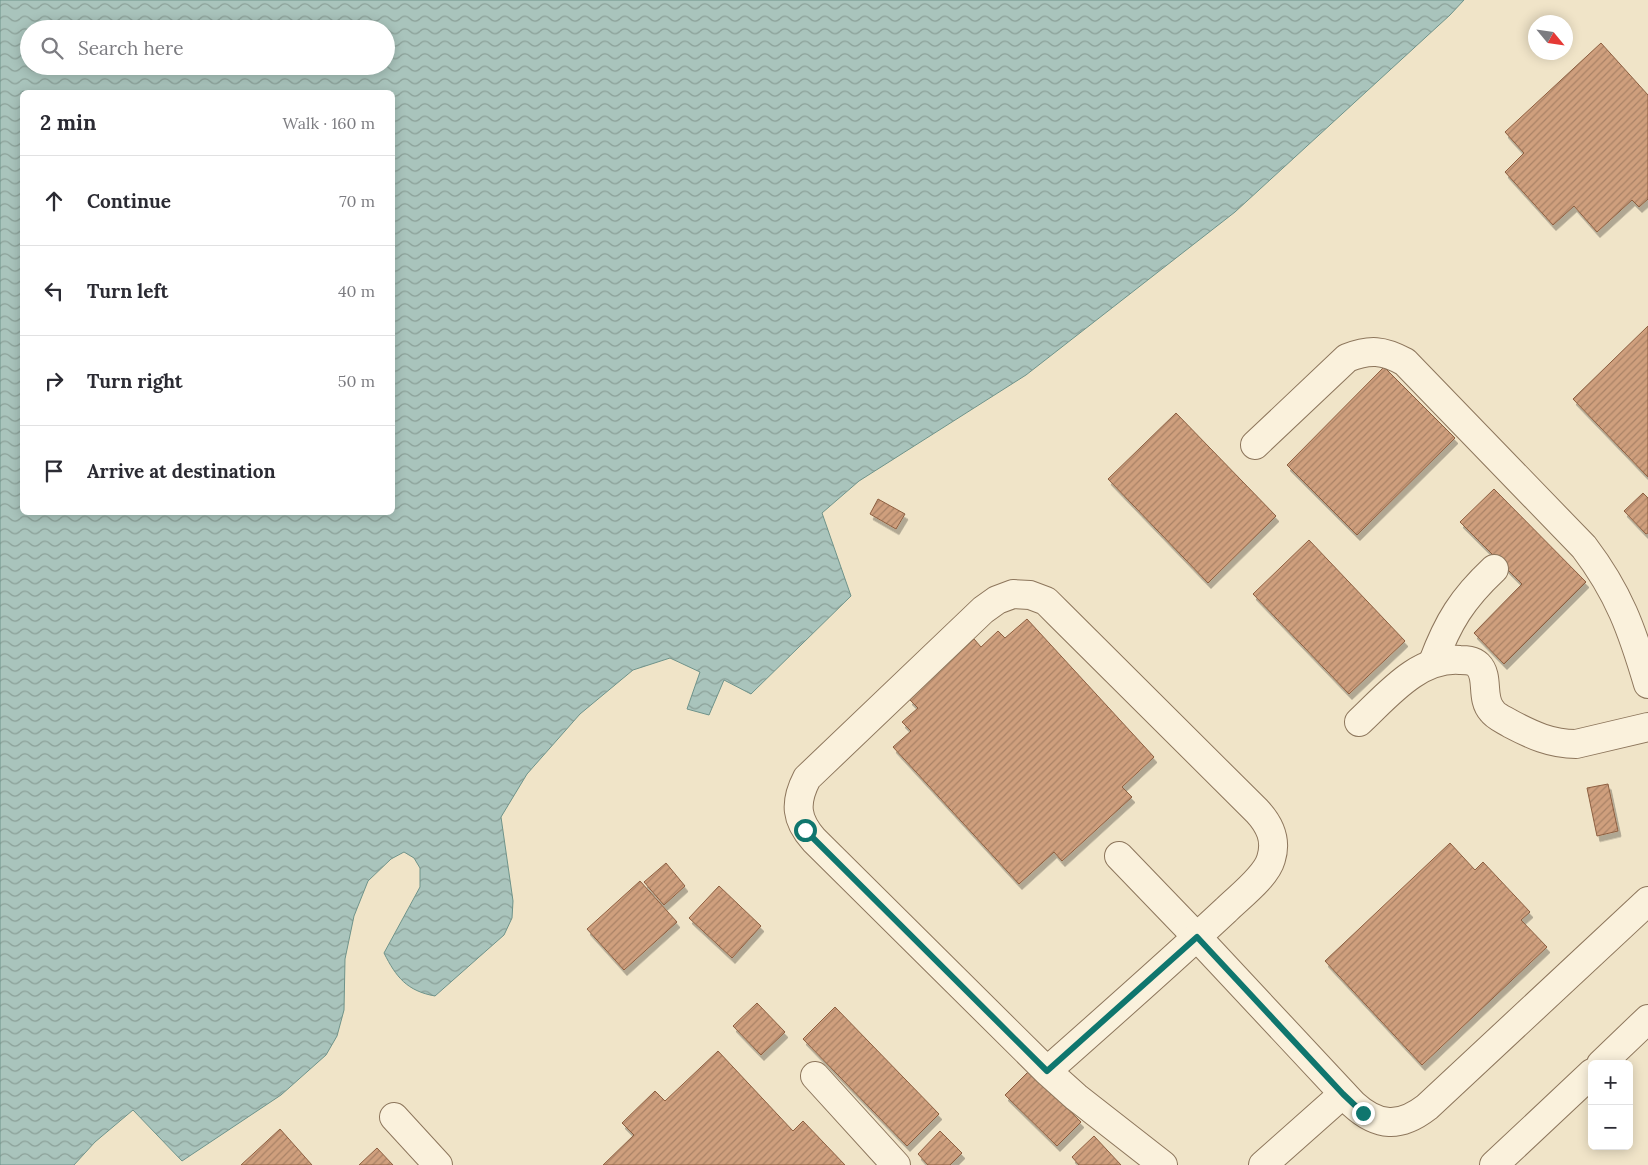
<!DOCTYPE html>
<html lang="en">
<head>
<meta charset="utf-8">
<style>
  body { margin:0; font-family:Lora,serif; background:#f7f7f7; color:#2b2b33 }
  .controls { position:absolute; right:15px; bottom:15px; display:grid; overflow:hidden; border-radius:8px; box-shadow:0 2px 12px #0003 }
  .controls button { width:45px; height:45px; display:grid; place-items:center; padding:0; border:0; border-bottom:1px solid #e1e1e2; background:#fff; color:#2b2b33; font:25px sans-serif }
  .compass { position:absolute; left:1528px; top:15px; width:45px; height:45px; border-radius:50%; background:#fff; box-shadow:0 2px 12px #0003; rotate:119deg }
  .stop { position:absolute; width:15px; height:15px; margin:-11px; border:4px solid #0f766e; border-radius:50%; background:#fff }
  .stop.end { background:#0f766e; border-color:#fff; box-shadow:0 1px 5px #0008 }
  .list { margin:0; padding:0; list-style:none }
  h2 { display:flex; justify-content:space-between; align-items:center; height:65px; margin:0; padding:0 20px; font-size:21px }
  h2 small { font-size:16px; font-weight:400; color:#7c7c81 }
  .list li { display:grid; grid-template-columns:32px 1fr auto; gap:15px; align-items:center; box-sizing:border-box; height:90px; padding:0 20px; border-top:1px solid #e1e1e2 }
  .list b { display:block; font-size:19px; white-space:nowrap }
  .list em { font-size:16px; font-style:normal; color:#7c7c81 }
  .icon { flex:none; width:28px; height:28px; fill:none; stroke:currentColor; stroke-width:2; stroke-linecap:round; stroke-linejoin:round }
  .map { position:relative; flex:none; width:1648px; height:1165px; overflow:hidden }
  .search { position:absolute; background:#fff; box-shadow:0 2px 12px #0003; left:20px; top:20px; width:375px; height:55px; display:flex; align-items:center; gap:12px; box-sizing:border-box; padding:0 18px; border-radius:28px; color:#7c7c81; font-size:19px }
  .panel { position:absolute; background:#fff; box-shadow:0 2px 12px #0003; left:20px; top:90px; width:375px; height:425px; border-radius:8px }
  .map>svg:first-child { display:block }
  .water { fill:url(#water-waves); stroke:#6f938a; fill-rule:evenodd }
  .building { fill:url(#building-hatch); stroke:#8d5f41; filter:url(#shadow) }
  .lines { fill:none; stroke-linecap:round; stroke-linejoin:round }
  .minor-casing { stroke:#8d765c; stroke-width:30 }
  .minor { stroke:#faf1dc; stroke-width:28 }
  .route { stroke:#0f766e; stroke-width:6 }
</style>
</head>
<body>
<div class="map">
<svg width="1648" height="1165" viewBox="0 0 1648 1165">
  <defs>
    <pattern id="water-waves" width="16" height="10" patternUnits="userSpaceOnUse" patternTransform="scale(1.25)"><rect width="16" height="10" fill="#a9c4bc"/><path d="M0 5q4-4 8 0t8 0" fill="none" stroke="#8ba098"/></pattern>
    <pattern id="building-hatch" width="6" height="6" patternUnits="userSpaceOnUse" patternTransform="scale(1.25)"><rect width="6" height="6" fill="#cf9f7d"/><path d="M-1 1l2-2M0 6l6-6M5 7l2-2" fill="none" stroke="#a98266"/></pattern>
    <filter id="shadow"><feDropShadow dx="3" dy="5.5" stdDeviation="0" flood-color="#0004"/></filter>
  </defs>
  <rect width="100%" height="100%" fill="#f0e4c8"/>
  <path class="water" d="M0 0H1464L1450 15 1235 212 1026 375 859 481 822 513 851 596 751 694 724 680 709 715 687 709 700 672 670 658 633 670 580 714 527 774 501 817 513 901 512 918 504 935 435 996C407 991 396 977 384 953L420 887V868L414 858 404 852 391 859 368 881 354 916 345 959 344 1010 337 1036 326 1055 281 1095 182 1161 133 1110 95 1142 74 1165H0ZM29 29H386V66H29ZM22 92H392V512H22Z"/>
  <g class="building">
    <polygon points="1601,43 1648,95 1648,199 1639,207 1632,200 1597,232 1574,206 1553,225 1505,172 1524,153 1505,132"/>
    <polygon points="1648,326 1648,477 1573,399"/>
    <polygon points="1384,367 1455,438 1357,535 1287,465"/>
    <polygon points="1176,413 1276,516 1208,583 1108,479"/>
    <polygon points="1494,489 1586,582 1504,664 1474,633 1522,584 1460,522"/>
    <polygon points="1643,493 1648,498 1648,533 1646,534 1624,511"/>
    <polygon points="878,499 905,514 896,529 870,514"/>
    <polygon points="1309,540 1405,641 1349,694 1253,594"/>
    <polygon points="1027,619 1154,757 1122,787 1132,797 1062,861 1054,852 1019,884 893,747 911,731 902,722 918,708 909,699 974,639 981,647 998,631 1005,638"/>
    <polygon points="1608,784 1618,831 1597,836 1587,788"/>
    <polygon points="1450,843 1475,870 1483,862 1530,912 1521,920 1547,947 1422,1065 1325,961"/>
    <polygon points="666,863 685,886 664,905 644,882"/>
    <polygon points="640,881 677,922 624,970 587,929"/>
    <polygon points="719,886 761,926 732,958 689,918"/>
    <polygon points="757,1003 785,1032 761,1055 733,1026"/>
    <polygon points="835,1007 939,1114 907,1146 803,1039"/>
    <polygon points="718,1051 793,1131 803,1121 845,1165 603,1165 634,1135 622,1123 655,1091 665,1101"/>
    <polygon points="1029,1071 1081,1122 1057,1146 1005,1095"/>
    <polygon points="280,1129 312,1165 241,1165"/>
    <polygon points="940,1131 962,1153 950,1165 928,1165 918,1154"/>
    <polygon points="1094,1136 1121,1165 1079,1165 1072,1157"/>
    <polygon points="377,1148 393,1165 359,1165"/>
  </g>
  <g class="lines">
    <defs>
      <g id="minor">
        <path d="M1255 445 1347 358C1370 349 1383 350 1405 362L1584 547C1619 593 1632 630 1648 684"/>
        <path d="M1433 662C1448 622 1462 599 1494 569"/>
        <path d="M1359 722C1387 696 1418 657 1460 660 1466 660 1473 660 1478 665 1490 677 1480 698 1492 711 1496 717 1505 720 1511 724 1532 735 1551 744 1576 744L1648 727"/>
        <path d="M1119 856 1197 937 1353 1104C1378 1127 1400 1128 1427 1107L1648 901"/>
        <polyline points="1601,1064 1648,1019"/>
        <path d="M1047 1071C1107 1018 1167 965 1226 910 1239 897 1266 877 1271 859 1277 840 1270 825 1257 811L1058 613 1046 601 1030 595 1013 594 997 600 983 610 807 778C794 803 796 820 814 840L1047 1071 1076 1097 1163 1165"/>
        <polyline points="815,1076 896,1165"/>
        <polyline points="394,1117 438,1165"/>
        <polyline points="1263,1165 1343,1094"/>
        <polyline points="1494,1165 1592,1073"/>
      </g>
    </defs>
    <use href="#minor" class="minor-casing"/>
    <use href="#minor" class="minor"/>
  </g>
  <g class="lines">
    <polyline class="route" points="805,830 1047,1071 1197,937 1343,1094 1363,1113"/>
  </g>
</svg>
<div class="controls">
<button>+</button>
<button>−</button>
</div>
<svg class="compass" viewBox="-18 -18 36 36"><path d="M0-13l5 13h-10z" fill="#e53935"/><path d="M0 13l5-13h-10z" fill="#7c7c81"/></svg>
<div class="stop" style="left:805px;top:830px"></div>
<div class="stop end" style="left:1363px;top:1113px"></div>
<div class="search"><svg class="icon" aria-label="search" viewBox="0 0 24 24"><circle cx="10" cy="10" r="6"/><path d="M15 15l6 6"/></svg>Search here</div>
<section class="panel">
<h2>2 min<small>Walk · 160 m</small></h2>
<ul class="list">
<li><svg class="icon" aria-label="ahead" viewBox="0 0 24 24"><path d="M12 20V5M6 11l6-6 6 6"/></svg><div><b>Continue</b></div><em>70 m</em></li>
<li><svg class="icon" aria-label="left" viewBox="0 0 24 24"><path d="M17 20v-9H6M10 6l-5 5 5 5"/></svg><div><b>Turn left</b></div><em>40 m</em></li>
<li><svg class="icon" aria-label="right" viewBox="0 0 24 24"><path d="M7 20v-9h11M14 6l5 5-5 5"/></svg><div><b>Turn right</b></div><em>50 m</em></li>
<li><svg class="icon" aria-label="arrive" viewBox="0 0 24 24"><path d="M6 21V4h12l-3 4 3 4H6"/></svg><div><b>Arrive at destination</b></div></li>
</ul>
</section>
</div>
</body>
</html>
